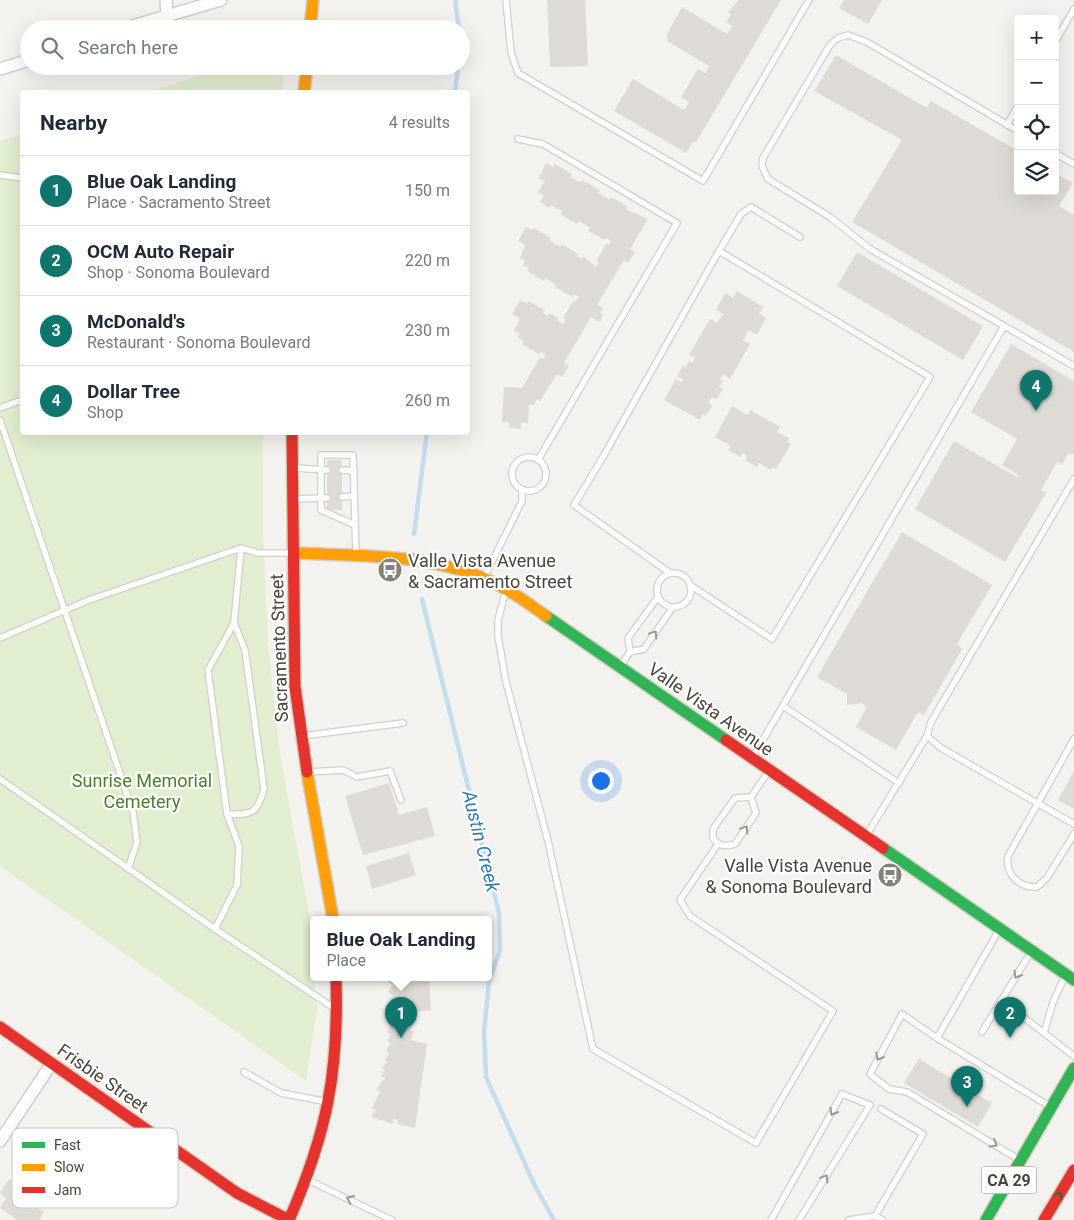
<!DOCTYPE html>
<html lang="en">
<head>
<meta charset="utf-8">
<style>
  body { margin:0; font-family:Roboto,sans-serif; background:#f2f2f3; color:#1f2937 }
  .controls { position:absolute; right:15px; top:15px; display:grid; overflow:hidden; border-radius:5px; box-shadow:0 5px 20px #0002 }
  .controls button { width:45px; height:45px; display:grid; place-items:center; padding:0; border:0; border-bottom:1px solid #e0e1e3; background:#fff; color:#1f2937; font:25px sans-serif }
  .you { position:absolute; left:600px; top:780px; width:18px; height:18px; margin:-12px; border:4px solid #fff; border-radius:50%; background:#1a73e8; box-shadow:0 0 0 8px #1a73e833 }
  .badge { display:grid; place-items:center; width:32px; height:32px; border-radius:50%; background:#0f766e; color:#fff; font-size:16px; font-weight:700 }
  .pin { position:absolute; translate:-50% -41px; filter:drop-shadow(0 1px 2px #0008) }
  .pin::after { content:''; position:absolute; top:26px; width:18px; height:15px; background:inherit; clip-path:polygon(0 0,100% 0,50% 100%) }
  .popup { position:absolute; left:310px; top:916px; width:182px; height:65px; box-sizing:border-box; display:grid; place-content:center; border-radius:5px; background:#fff; filter:drop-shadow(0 1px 4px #0005); font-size:16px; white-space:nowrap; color:#747a83 }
  .popup b { font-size:19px; color:#1f2937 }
  .popup::after { content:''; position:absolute; left:50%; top:100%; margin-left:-10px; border:10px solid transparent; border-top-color:#fff }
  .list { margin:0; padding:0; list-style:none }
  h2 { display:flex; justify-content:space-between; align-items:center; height:65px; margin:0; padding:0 20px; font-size:21px }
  h2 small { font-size:16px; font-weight:400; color:#747a83 }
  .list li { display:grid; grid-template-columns:32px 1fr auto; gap:15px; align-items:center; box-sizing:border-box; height:70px; padding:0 20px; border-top:1px solid #e0e1e3 }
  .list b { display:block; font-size:19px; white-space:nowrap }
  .list p { margin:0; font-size:16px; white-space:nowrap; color:#747a83 }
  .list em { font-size:16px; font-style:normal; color:#747a83 }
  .icon { flex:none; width:28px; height:28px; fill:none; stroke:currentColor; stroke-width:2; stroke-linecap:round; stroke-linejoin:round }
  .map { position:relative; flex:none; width:1074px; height:1220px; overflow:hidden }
  .search { position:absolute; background:#fff; box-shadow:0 5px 20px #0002; left:20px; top:20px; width:450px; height:55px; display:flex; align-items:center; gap:12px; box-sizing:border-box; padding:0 18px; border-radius:28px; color:#747a83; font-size:19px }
  .panel { position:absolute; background:#fff; box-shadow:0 5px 20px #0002; left:20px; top:90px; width:450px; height:345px; border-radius:5px }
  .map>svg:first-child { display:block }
  .green { fill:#e1eecf }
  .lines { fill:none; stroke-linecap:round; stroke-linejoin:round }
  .stream { stroke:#c0ddf1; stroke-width:4.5 }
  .building { fill:#dedbd6 }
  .lane-casing { stroke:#d2d0cb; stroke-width:8 }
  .street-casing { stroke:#d2d0cb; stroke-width:14 }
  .fast-casing { stroke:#d3cfc5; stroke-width:14 }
  .slow-casing { stroke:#d3cfc5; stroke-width:14 }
  .jam-casing { stroke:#d3cfc5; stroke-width:14 }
  .lane { stroke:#fdfdfc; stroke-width:5.5 }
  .street { stroke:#fdfdfc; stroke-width:11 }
  .fast { stroke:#30b455; stroke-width:11 }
  .slow { stroke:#ff9f0a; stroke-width:11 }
  .jam { stroke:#e5322d; stroke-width:11 }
  .oneway { stroke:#9b9791 }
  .oneway2 { stroke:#446040 }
  .labels { text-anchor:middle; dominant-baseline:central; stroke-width:4.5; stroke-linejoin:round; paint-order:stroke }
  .shield { fill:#fff; stroke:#817c74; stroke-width:1 }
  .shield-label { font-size:16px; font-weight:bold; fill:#4b4439 }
  .poi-label { font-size:18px; fill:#4b4439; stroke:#fff; text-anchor:start }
  .street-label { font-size:18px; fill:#4b4439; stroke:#fff }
  .park-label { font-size:18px; fill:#4a7f2a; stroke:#fff }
  .water-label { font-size:19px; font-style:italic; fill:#2e7ab2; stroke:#fff }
  .key { fill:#fff; stroke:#c9c7c4; stroke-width:1 }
  .key-label { font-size:14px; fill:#4b4439 }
</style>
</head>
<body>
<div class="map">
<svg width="1074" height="1220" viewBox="0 0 1074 1220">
  <rect width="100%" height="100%" fill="#f4f2ee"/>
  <g class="green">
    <polygon points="228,66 284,66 282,92 149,92"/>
    <polygon points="22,134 22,432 263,433 263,535 268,645 280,755 309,914 317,1009 306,1081 0,866 0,141"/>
  </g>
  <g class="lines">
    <g class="stream">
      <polyline points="455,0 459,29"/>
      <polyline points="455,92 458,66"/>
      <polyline points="414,534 427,432"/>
      <polyline points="422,599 499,913 500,950 489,982 484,1031 486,1077 535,1186 554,1220"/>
    </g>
  </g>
  <g class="building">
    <polygon points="547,0 585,0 588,66 550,67"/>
    <polygon points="739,0 781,0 696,142 693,142 686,153 614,111 633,79 684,110 689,102 681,97 698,69 705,73 709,66 667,41 667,34 682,7 727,34 732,26 726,22 731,14 728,12"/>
    <polygon points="844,0 882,0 868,24 839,8"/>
    <polygon points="836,55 927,108 931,101 1018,151 1018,191 1055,191 1055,173 1073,183 1059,206 1074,215 1074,352 852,222 902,140 814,91"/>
    <polygon points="546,163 553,167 555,164 572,174 570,177 581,183 582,180 600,190 598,193 609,199 611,197 627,206 626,209 648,219 630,249 635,252 628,263 624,260 597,305 603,308 600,313 603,315 600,322 591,317 564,363 569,366 562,377 557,374 540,401 537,399 534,405 529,405 528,423 521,423 521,429 509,427 509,422 502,422 504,387 522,388 540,357 543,359 546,354 541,352 539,354 522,344 524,341 517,337 520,334 514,331 520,319 512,314 520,300 527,304 528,301 545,310 543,313 548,316 550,313 559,319 558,321 563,324 566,319 563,318 573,301 575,302 579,297 574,294 572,297 555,287 556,285 545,278 544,281 527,271 529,268 523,265 525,261 520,258 525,245 518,241 526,227 532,230 534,228 551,238 549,240 560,247 562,244 578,254 577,256 582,259 583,256 596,267 599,262 596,261 606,244 609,245 611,241 606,238 605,240 588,231 590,228 579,221 577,224 560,214 562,211 551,205 549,208 540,202 544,196 538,192 545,181 539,178"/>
    <polygon points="857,252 983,326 963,360 837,286"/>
    <polygon points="737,291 763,307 759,314 766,318 757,335 749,330 743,340 750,344 730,379 723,374 720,379 723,381 719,387 723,389 716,399 712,397 708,403 712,406 706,416 703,414 700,420 664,400 676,379 682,383 683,380 677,376 683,366 686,367 689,361 692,363 695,358 689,355 710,319 717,323 723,314 716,310 725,293 733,298"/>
    <polygon points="1011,344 1074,381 1074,454 1068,454 1062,465 1057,462 1041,490 1046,493 1005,562 915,509 954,441 1017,477 1019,475 1002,465 1017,439 971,412"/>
    <polygon points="732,406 748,415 750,410 780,427 777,432 789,438 787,442 791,444 776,469 773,467 771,470 759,463 757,467 745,460 747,456 743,453 740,457 728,450 731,446 715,437"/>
    <rect x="327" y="460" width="15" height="50"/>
    <polygon points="902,532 992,585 957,644 962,649 924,715 918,712 896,750 856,727 867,707 862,703 847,705 847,694 817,677"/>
    <polygon points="1074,771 1074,809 1058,800"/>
    <polygon points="389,783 399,815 427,807 435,836 363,855 345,796"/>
    <polygon points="409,853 416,875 372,889 366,866"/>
    <polygon points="392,977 429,977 431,1010 412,1012 411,1031 414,1031 411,1040 427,1044 415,1128 397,1124 398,1120 393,1119 393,1124 371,1117 376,1110 372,1108 380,1092 376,1090 385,1078 381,1076 385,1070 382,1068 387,1062 385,1060 389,1053 386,1050 391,1044 387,1041 391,1035 387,1032 391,1025 403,1029 405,1012 389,1009 392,1003 389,1001 393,995 388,992 393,985 388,982"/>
    <polygon points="919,1059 992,1103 978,1127 904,1083"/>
    <polygon points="9,1179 36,1197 31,1204 44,1212 39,1220 18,1220 0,1208 6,1198 0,1193"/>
  </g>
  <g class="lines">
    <defs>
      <g id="lane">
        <polyline points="506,0 511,52 518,73 703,181 809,0"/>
        <polyline points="1055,42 1074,9"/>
        <polyline points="1007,125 1018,106"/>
        <polyline points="1018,131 867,42 848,35 838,38 830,45 763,158 762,166 768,179 830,217 870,249 1074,366"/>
        <polyline points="518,139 543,144 677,223 538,460"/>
        <polyline points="1055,153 1074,164"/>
        <polyline points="0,175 22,178"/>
        <polyline points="0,408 22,400"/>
        <polyline points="0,420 133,812 137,842 128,869"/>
        <circle cx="529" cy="474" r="17"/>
        <polyline points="295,468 327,470"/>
        <polyline points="342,470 354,471"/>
        <polyline points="1074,479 931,722 927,736 941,748 1074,824"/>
        <polyline points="342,497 354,496"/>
        <polyline points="294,499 327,498"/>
        <polyline points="355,525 321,510 321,455 353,455 356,554"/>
        <circle cx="674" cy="590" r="17"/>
        <polyline points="670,573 574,505 603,457 719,251"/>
        <polyline points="485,576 522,501 522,489"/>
        <polyline points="690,585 772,639 930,377 719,251 741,214 751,207 800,237"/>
        <polyline points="506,590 498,620 498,636 506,682 548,841 593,1049 756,1143 833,1011 690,916 680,900 718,844"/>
        <polyline points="0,638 89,600 241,548 258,553 291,553"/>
        <polyline points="630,652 644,649 673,607"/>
        <polyline points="621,665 630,652 628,638 658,597"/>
        <polyline points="783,706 899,783"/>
        <polyline points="302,736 403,723"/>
        <path d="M1074 739 1008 856C1005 874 1019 888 1037 887L1047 878 1074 834"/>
        <polyline points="753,757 1004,326"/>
        <polyline points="309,772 343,770 357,777 390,771 401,800"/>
        <polyline points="0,779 215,929 334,1008"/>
        <path d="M751 797 735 798 713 829V838C719 846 724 847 735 844L756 813 751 797 768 772"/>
        <path d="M227 814C252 815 257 814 264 789L245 650 234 623"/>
        <polyline points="866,836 927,736"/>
        <polyline points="215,929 237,885 239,846 227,814 208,670 234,623 241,548"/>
        <polyline points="999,930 937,1038 1049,1106"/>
        <polyline points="1001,1000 1074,1056"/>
        <polyline points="982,1032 1031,952"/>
        <polyline points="1044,1033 1053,1002 1065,976"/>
        <polyline points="937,1038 902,1014 870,1074 889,1089 907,1092 1018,1159"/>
        <polyline points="244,1072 281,1093 328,1102"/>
        <polyline points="881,1109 923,1134 875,1216 883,1220"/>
        <polyline points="308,1180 392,1220"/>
        <polyline points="771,1220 842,1094 870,1105 799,1220"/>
        <polyline points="849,1220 875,1216"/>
      </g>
      <g id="street">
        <polyline points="166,0 167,15"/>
        <polyline points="122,29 221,0"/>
        <polyline points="0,69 29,60"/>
        <polyline points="0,1141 52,1063"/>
      </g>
      <g id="fast">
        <polyline points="546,616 726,740"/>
        <polyline points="883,848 1074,980"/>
        <polyline points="986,1220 1074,1068"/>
      </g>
      <g id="slow">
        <polyline points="310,29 313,0"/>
        <polyline points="304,92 307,66"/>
        <path d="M294 553C359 556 430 553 490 581 510 590 528 603 546 616"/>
        <polyline points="307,772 333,919"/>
      </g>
      <g id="jam">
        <polyline points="292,432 295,687 307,772"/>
        <polyline points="726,740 883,848"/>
        <polyline points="0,1027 237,1193 289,1220"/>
        <path d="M289 1220C327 1133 339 1072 336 977"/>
        <polyline points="1044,1220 1074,1170"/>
      </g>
    </defs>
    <use href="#lane" class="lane-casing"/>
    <use href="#street" class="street-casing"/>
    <use href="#fast" class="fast-casing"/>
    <use href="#slow" class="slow-casing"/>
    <use href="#jam" class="jam-casing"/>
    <use href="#lane" class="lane"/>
    <use href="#street" class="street"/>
    <use href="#fast" class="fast"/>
    <use href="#slow" class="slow"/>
    <use href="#jam" class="jam"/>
  </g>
  <defs><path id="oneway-chevron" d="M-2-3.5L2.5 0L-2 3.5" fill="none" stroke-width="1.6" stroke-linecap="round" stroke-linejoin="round" transform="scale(1.25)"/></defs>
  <g class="oneway">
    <use href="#oneway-chevron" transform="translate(654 634) rotate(-56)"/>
    <use href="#oneway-chevron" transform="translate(745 829) rotate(-57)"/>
    <use href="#oneway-chevron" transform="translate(1017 975) rotate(121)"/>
    <use href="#oneway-chevron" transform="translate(879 1057) rotate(119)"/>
    <use href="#oneway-chevron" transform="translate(833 1112) rotate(120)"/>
    <use href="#oneway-chevron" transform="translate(994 1144) rotate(31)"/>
    <use href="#oneway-chevron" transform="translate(825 1178) rotate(-59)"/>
    <use href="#oneway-chevron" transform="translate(350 1199) rotate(-155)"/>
  </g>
  <use class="oneway2" href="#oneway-chevron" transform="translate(1059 1195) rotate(-59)"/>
  <defs>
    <symbol id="bus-disc" viewBox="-11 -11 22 22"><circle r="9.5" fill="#868178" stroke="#fff"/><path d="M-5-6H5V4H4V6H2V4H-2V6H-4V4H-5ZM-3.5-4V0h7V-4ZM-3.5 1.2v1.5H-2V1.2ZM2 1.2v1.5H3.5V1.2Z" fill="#fff"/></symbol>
  </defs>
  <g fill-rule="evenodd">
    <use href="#bus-disc" x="376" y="556" width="28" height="28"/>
    <use href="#bus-disc" x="876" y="861" width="28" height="28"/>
  </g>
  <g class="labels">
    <rect class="shield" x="981.5" y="1166.5" width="55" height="27" rx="4"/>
    <g class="shield-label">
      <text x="1009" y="1180">CA 29</text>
    </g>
    <g class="poi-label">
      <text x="408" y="560">Valle Vista Avenue<tspan x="408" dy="21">&amp; Sacramento Street</tspan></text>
      <text x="872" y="865" text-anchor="end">Valle Vista Avenue<tspan x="872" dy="21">&amp; Sonoma Boulevard</tspan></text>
    </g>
    <g class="street-label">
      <text transform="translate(279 648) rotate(-92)">Sacramento Street</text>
      <text transform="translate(711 709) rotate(35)">Valle Vista Avenue</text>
      <text transform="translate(103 1078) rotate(35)">Frisbie Street</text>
    </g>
    <g class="park-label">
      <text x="142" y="780">Sunrise Memorial<tspan x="142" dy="21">Cemetery</tspan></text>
    </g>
    <g class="water-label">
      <text transform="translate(481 841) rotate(76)">Austin Creek</text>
    </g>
  </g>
  <rect x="12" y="1128" width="166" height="80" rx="8" class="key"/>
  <rect x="22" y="1142" width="23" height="6" fill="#30b455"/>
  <rect x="22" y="1164" width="23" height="7" fill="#ff9f0a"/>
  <rect x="22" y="1187" width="23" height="6" fill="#e5322d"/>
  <g class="key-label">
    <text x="54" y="1150">Fast</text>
    <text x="54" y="1172">Slow</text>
    <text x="54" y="1195">Jam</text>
  </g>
</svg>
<div class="controls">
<button>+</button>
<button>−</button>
<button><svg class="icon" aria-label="locate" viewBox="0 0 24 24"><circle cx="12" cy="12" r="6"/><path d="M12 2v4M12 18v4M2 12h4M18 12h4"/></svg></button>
<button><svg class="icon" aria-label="layers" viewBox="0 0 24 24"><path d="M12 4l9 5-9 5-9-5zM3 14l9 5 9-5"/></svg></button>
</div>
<div class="you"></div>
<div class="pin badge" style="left:401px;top:1038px">1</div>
<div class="popup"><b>Blue Oak Landing</b>Place</div>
<div class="pin badge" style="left:1010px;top:1038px">2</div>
<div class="pin badge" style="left:967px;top:1107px">3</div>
<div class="pin badge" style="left:1036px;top:411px">4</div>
<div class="search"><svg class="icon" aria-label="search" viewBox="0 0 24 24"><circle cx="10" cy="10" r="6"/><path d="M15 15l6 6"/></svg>Search here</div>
<section class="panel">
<h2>Nearby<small>4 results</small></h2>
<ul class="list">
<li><span class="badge">1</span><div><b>Blue Oak Landing</b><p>Place · Sacramento Street</p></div><em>150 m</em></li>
<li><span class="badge">2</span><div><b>OCM Auto Repair</b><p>Shop · Sonoma Boulevard</p></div><em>220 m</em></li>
<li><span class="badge">3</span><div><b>McDonald's</b><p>Restaurant · Sonoma Boulevard</p></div><em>230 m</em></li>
<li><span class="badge">4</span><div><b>Dollar Tree</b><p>Shop</p></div><em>260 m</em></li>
</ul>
</section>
</div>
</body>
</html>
